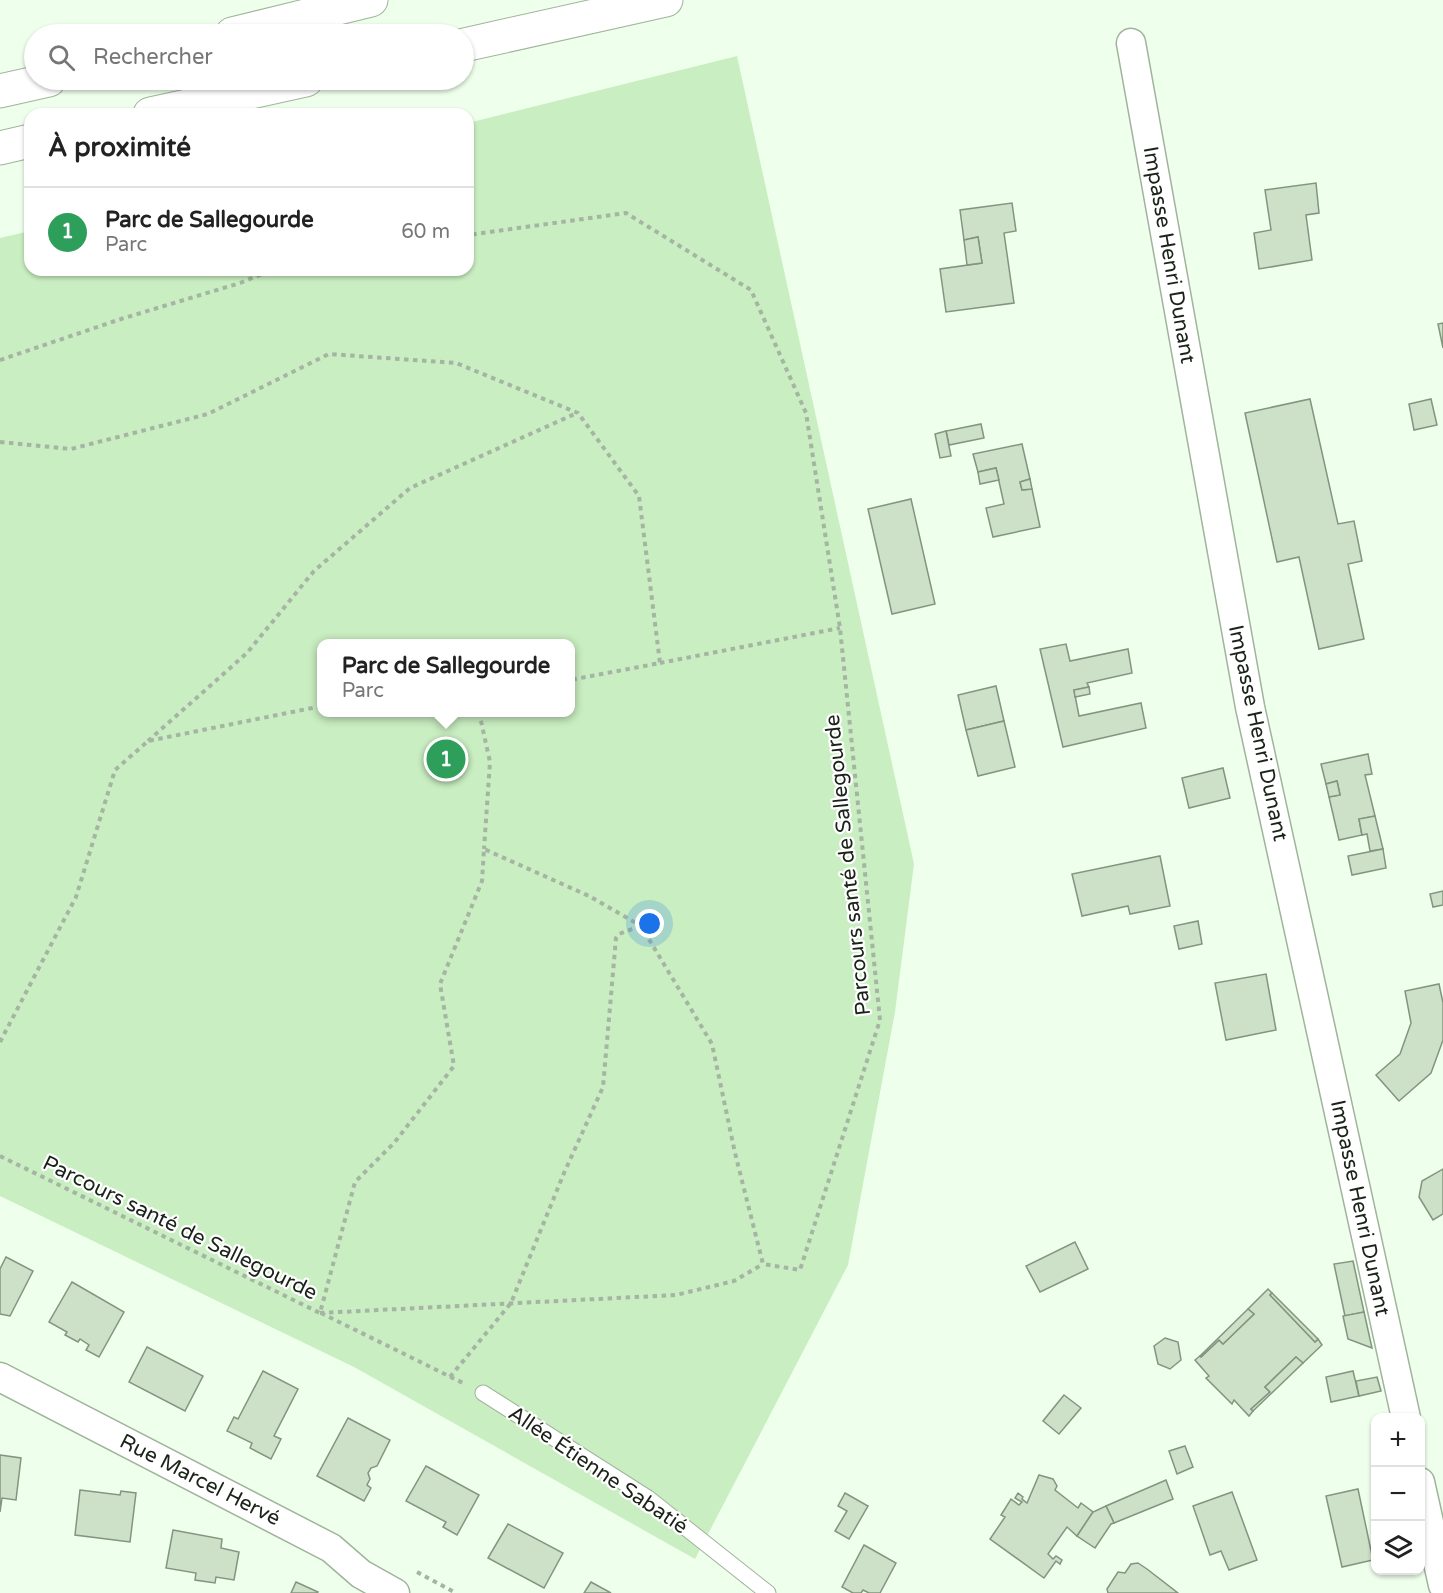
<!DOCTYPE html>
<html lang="fr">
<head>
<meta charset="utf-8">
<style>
  body { margin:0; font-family:"Varela Round",sans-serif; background:#f2f2f2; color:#222 }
  .controls { position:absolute; right:18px; bottom:18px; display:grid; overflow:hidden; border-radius:12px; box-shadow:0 2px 4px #0004 }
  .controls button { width:54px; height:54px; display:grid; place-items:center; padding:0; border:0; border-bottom:2px solid #e0e0e0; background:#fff; color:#222; font:30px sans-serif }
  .you { position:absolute; left:650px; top:924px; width:21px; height:21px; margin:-15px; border:4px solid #fff; border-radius:50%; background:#1a73e8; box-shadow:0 0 0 9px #1a73e833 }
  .badge { display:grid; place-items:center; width:39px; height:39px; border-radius:50%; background:#d93025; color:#fff; font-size:20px; font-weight:700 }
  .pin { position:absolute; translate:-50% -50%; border:3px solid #fff; box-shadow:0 2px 6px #0006 }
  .popup { position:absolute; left:317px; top:639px; width:258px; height:78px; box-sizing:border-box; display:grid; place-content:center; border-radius:12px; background:#fff; filter:drop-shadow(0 2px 4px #0005); font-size:20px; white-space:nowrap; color:#767676 }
  .popup b { font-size:22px; color:#222 }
  .popup::after { content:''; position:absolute; left:50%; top:100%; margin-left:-12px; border:12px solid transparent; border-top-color:#fff }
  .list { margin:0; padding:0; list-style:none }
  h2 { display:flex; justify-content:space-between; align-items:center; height:78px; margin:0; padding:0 24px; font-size:26px }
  h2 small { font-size:20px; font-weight:400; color:#767676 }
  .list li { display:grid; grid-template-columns:39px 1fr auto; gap:18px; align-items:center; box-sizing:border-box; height:90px; padding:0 24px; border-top:2px solid #e0e0e0 }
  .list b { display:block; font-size:22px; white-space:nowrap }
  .list p { margin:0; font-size:20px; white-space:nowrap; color:#767676 }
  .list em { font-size:20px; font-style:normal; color:#767676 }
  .icon { flex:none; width:33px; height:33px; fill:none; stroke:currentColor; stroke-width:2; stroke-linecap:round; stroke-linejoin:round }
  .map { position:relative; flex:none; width:1443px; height:1593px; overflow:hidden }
  .search { position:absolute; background:#fff; box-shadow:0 2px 4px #0004; left:24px; top:24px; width:450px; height:66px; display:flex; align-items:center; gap:15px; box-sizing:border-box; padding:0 21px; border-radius:33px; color:#767676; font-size:22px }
  .panel { position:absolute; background:#fff; box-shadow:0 2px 4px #0004; left:24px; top:108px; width:450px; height:168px; border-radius:18px }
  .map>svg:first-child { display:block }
  .green { fill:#c9eec1; fill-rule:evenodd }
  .building { fill:#cce1c8; stroke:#82957e; stroke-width:1.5 }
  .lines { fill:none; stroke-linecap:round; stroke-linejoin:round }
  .lane-casing { stroke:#a0b49c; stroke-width:17 }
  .street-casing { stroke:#a0b49c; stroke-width:31 }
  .highway-casing { stroke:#a0b49c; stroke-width:35 }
  .path { stroke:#a6b4a4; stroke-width:4; stroke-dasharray:4.5 4.5; stroke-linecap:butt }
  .lane { stroke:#fff; stroke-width:15 }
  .street { stroke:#fff; stroke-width:28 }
  .highway { stroke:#fff; stroke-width:33 }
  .labels { text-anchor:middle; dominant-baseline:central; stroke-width:4.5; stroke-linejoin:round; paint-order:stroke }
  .street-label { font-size:21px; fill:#1a2219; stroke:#fff }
</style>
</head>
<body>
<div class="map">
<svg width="1443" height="1593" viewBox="0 0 1443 1593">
  <rect width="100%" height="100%" fill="#eeffeb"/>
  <path class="green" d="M737 56 914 864 895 1012 848 1265 695 1559 354 1367 0 1196V238L30 231V270H468V123ZM322 644H570V712H322Z"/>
  <g class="building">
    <polygon points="1316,183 1319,213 1306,215 1312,260 1259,269 1254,233 1271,230 1265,190"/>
    <polygon points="1012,203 1016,231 1004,233 1014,303 946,312 940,269 982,263 978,237 964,240 960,210"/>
    <polygon points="978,237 982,263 967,265 964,240"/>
    <polygon points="1443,323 1443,348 1438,324"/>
    <polygon points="1310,399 1338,524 1354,521 1362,561 1348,564 1364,639 1319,649 1299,557 1277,562 1245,413"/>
    <polygon points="1431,399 1437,425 1414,430 1409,404"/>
    <polygon points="981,424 984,438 949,445 946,431"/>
    <polygon points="946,431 951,456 940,458 935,434"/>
    <polygon points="1022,444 1030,479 1020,482 1022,490 1032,489 1040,527 993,537 986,508 1004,504 996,468 978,472 973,454"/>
    <polygon points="996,468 999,480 980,484 978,472"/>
    <polygon points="1030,479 1032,489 1022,490 1020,482"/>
    <polygon points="911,499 935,604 892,614 868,509"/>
    <polygon points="1066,644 1070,661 1128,649 1132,673 1087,683 1089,687 1074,690 1079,716 1141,703 1146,728 1063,747 1040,649"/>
    <polygon points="996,686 1004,721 966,730 958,695"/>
    <polygon points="1089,687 1090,694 1075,697 1074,690"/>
    <polygon points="1004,721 1015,767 978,776 966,730"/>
    <polygon points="1368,754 1372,774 1365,775 1375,816 1359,819 1362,835 1339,840 1329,797 1340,795 1337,781 1326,784 1321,764"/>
    <polygon points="1223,768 1230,798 1189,808 1182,778"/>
    <polygon points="1337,781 1340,795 1329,797 1326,784"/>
    <polygon points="1375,816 1383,849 1370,851 1367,834 1362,835 1359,819"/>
    <polygon points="1383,849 1386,868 1352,875 1348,856"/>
    <polygon points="1160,856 1170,906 1130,914 1128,906 1082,916 1072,874"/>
    <polygon points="1443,891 1443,905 1433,907 1430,894"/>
    <polygon points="1198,921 1202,944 1179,949 1174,926"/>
    <polygon points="1266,974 1276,1030 1226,1040 1215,983"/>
    <polygon points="1439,984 1443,1003 1443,1040 1431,1073 1399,1101 1376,1075 1400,1054 1411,1023 1405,991"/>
    <polygon points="1443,1169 1443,1214 1433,1220 1419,1197 1422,1181"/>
    <polygon points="1075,1242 1088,1269 1040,1292 1026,1266"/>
    <polygon points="6,1257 33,1271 10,1316 0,1314 0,1269"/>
    <polygon points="1353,1261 1364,1312 1345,1316 1334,1264"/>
    <polygon points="72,1282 124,1312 99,1357 86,1350 89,1345 80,1339 78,1342 65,1335 67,1332 49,1322"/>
    <polygon points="1268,1289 1272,1293 1270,1295 1315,1342 1318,1339 1322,1345 1303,1363 1296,1357 1265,1387 1270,1392 1251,1409 1253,1411 1249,1416 1234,1400 1232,1404 1206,1378 1209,1376 1195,1360 1200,1356 1201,1357 1219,1340 1223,1344 1254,1314 1248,1309"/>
    <polygon points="1272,1293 1318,1339 1315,1342 1270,1295"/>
    <polygon points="1248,1309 1254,1314 1223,1344 1219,1340 1201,1357 1200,1356"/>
    <polygon points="1364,1312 1372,1348 1348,1339 1343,1316"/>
    <polygon points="1165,1338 1178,1342 1181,1360 1170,1369 1158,1364 1154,1346"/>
    <polygon points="147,1347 203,1376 185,1411 129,1382"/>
    <polygon points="1296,1357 1303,1363 1253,1411 1251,1409 1270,1392 1265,1387"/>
    <polygon points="263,1371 298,1389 274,1436 281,1439 271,1459 250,1448 252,1443 227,1431 234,1417 238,1419"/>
    <polygon points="1353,1371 1359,1396 1331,1402 1326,1377"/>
    <polygon points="1377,1377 1381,1391 1359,1396 1356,1381"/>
    <polygon points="1064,1395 1081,1408 1059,1434 1043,1421"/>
    <polygon points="348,1418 390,1440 377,1466 371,1468 368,1473 370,1479 367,1485 371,1488 364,1501 317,1476"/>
    <polygon points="1185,1446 1193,1467 1177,1474 1169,1451"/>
    <polygon points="0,1455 21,1458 16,1500 2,1498 0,1512"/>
    <polygon points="426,1466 479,1495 457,1535 443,1527 446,1522 406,1501"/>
    <polygon points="1039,1475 1053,1479 1057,1486 1055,1490 1078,1508 1081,1503 1093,1512 1077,1536 1067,1527 1048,1554 1053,1559 1056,1556 1062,1560 1060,1564 1056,1561 1044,1578 990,1539 1005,1517 1001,1515 1011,1499 1019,1505 1022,1502 1015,1498 1018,1493 1023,1497 1022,1499 1027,1503"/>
    <polygon points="1166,1480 1173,1499 1114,1523 1106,1506"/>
    <polygon points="1358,1489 1373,1560 1342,1567 1326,1496"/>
    <polygon points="80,1490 120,1495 121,1491 136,1493 130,1542 75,1535"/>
    <polygon points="1232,1492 1257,1560 1229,1570 1221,1551 1210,1555 1193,1506"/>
    <polygon points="845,1493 868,1506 849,1539 835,1531 847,1511 838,1506"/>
    <polygon points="1106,1506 1114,1523 1111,1524 1095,1548 1077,1536 1093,1512"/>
    <polygon points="508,1524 563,1553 544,1588 488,1558"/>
    <polygon points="173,1530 222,1539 221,1548 239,1552 234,1580 216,1577 215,1583 195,1580 196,1573 166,1568"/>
    <polygon points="864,1545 896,1563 880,1593 869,1593 863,1590 861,1593 853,1593 842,1587"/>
    <polygon points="1138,1563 1147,1569 1178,1593 1108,1593 1107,1589 1118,1572 1125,1573 1131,1564"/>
    <polygon points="296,1582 318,1592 317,1593 291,1593"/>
    <polygon points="591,1582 611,1593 584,1593"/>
  </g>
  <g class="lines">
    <defs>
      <polyline id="lane" points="483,1393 648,1498 768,1593"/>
      <g id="street">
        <polyline points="1131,43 1250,707 1406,1418"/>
        <polyline points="0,1377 331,1548 361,1574 395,1593"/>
        <polyline points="1420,1482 1443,1585"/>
      </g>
      <g id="highway">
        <polyline points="232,34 371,0"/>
        <polyline points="464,45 666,0"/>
        <polyline points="0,91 49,80"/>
        <polyline points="150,114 306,80"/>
        <polyline points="0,148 30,141"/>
      </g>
    </defs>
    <use href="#lane" class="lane-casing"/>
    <use href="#street" class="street-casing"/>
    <use href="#highway" class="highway-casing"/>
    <g class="path">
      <polyline points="0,360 121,319 240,283 272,270"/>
      <polyline points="0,442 71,449 208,414 329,354 456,363 578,413 639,496 660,663 570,680"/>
      <polyline points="660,663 840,628"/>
      <polyline points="479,712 490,762 484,849"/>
      <polyline points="148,741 247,653 314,571 410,488 577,413"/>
      <polyline points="0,1042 76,897 115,770 148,741 322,706"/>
      <polyline points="0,1156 320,1313 355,1182 394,1143 454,1066 440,984 482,881 484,849 589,896 641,926 712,1044 735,1153 763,1264 800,1270 880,1020 840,628 806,413 751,290 626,213 468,235"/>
      <polyline points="320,1313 676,1295 734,1281 763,1264"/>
      <polyline points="321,1313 465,1384"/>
      <polyline points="450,1377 511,1303 564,1173 603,1087 616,938 619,934 640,926"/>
      <polyline points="417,1572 456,1593"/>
    </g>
    <use href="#lane" class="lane"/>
    <use href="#street" class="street"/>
    <use href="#highway" class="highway"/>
  </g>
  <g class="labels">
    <g class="street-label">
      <text transform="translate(1169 255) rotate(80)">Impasse Henri Dunant</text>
      <text transform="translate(1258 733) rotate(78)">Impasse Henri Dunant</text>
      <text transform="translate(848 865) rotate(-96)">Parcours santé de Sallegourde</text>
      <text transform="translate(1360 1208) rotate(78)">Impasse Henri Dunant</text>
      <text transform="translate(180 1228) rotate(26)">Parcours santé de Sallegourde</text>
      <text transform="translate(598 1470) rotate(34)">Allée Étienne Sabatié</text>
      <text transform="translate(200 1480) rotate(27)">Rue Marcel Hervé</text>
    </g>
  </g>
</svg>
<div class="controls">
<button>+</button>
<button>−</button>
<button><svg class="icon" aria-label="layers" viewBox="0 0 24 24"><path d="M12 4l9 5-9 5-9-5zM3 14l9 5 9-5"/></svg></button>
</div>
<div class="you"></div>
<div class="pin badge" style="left:446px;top:759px;background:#2e9e5b">1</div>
<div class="popup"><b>Parc de Sallegourde</b>Parc</div>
<div class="search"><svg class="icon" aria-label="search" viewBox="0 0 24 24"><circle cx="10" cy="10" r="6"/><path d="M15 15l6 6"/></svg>Rechercher</div>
<section class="panel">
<h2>À proximité<small></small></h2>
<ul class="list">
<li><span class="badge" style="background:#2e9e5b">1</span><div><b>Parc de Sallegourde</b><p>Parc</p></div><em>60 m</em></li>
</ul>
</section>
</div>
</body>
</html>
